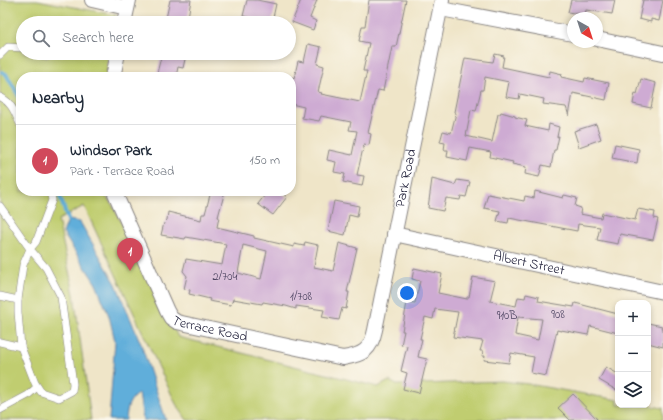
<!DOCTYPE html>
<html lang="en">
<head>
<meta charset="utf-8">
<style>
  body { margin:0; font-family:"Indie Flower",sans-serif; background:#f2f2f3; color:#1f2937 }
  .controls { position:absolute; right:12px; bottom:12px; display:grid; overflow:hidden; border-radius:8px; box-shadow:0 2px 6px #0003 }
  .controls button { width:36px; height:36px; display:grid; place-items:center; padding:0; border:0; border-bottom:1px solid #e0e1e3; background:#fff; color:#1f2937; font:20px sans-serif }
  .compass { position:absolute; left:567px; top:12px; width:36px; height:36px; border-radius:50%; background:#fff; box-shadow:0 2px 6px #0003; rotate:141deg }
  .you { position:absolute; left:407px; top:293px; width:14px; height:14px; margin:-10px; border:3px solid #fff; border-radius:50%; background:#1a73e8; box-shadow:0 0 0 6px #1a73e833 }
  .badge { display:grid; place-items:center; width:26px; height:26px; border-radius:50%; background:#d1495b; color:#fff; font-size:13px; font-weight:700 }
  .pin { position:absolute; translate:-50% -33px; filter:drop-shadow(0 1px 2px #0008) }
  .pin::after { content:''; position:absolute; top:21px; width:14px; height:12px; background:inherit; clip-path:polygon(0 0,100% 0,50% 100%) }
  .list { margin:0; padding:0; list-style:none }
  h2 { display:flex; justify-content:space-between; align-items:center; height:52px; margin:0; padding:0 16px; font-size:17px }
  h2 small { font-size:13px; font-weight:400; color:#747a83 }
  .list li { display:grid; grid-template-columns:26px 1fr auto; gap:12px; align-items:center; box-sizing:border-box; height:72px; padding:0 16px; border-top:1px solid #e0e1e3 }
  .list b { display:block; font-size:15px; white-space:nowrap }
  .list p { margin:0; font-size:13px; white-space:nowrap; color:#747a83 }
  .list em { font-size:13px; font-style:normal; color:#747a83 }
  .icon { flex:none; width:22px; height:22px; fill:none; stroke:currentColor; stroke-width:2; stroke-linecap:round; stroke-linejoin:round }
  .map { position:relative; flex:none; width:663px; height:420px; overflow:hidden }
  .search { position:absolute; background:#fff; box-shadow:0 2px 6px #0003; left:16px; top:16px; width:280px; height:44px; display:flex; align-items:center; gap:10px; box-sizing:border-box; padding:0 14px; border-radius:22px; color:#747a83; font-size:15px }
  .panel { position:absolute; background:#fff; box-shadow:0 2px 6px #0003; left:16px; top:72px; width:280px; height:124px; border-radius:16px }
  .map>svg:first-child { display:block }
  .green { fill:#c0cd6f; stroke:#717855 }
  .water { fill:#61aeda; stroke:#42688a }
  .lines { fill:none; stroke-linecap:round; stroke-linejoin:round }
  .stream { stroke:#61aeda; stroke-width:4 }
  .building { fill:#ceabd3; fill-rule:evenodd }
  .service-casing { stroke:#888482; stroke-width:8 }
  .minor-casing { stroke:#888482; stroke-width:16 }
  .service { stroke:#fff; stroke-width:7 }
  .minor { stroke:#fff; stroke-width:14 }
  .labels { text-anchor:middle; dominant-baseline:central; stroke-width:3.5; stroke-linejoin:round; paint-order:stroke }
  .number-label { font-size:12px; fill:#4d4461 }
  .street-label { font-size:14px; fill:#22223b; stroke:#fbf7ec }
</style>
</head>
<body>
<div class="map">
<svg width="663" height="420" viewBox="0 0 663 420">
  <rect width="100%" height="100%" fill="#fbf7ec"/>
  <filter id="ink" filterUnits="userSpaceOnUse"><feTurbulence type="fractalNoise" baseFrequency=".025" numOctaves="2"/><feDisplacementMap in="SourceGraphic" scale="8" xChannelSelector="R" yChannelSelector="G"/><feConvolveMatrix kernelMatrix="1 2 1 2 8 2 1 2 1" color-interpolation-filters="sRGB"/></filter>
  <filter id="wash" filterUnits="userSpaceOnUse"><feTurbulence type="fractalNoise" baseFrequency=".012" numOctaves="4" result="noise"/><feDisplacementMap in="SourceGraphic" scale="16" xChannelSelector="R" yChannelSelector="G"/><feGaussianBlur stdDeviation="0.9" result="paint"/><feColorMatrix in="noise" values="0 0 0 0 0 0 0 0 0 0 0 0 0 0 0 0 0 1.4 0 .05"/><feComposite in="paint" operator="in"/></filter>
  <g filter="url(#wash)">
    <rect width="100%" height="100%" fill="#efe5c8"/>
    <polygon class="green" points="0,0 37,0 116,15 114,23 23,23 23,53 109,53 106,77 21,77 21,191 102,191 113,206 178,337 378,387 389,381 397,385 502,381 528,384 618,400 618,405 645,405 663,408 663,420 187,420 176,404 84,206 58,220 74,294 91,420 0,420"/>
    <path class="water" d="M68 220 80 222 116 284 141 344 166 420H143L139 393C128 400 127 408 126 420H109L115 341 109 316 96 284 63 233Z"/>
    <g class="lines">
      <g class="stream">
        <polyline points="2,72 6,74 21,100"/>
        <polyline points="58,191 68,220"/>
      </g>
    </g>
    <g id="blocks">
      <g class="building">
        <polygon points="170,0 191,0 187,23 165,23"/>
        <polygon points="247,0 257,0 276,4 272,22 243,16"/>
        <polygon points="301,0 317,0 310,18 316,21 313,30 292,22"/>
        <polygon points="369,0 406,0 396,47 392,47 383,91 378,90 368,133 371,134 369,145 364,144 357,175 364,176 362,186 343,182 345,174 334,172 336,162 327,160 329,150 352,155 357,131 349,130 351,122 321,116 319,121 302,118 304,107 291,104 291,77 294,78 298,61 304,62 308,44 321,47 317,64 324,66 318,92 322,93 321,94 360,102 367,71 363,71 369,43 359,41 362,26 365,26"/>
        <polygon points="571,0 615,0 612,14 586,10 585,15 568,12"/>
        <polygon points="643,0 663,0 659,21 651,19 651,22 639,19"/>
        <polygon points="162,53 175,53 186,55 183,68 178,67 176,77 164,77 165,75 157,73"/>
        <polygon points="495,54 504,56 502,67 549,77 550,71 562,74 561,77 584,82 585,78 609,83 606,100 573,93 569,116 566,107 543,104 544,99 520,94 519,99 506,97 509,82 485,77 483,90 481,90 476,111 471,110 466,136 492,142 498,114 500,114 501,112 515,116 515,117 527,120 525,126 548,131 549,124 559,127 557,137 559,136 556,150 554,150 551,167 542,165 539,177 525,174 526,167 512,164 513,162 490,157 491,152 470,148 467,161 447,157 448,150 444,150 445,143 440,142 443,131 451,133 456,113 454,112 465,58 493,62"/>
        <polygon points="641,79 656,83 651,108 633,104 635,93 637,94"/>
        <polygon points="596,124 601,139 579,147 574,131"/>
        <polygon points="615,144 639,149 637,163 612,158"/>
        <polygon points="432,179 455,185 457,180 470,182 466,197 461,196 460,200 446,198 443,211 428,208"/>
        <path d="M211 191H225L218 217H219L217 227 254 236V238L294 247V244L304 246 305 242 318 245 314 267 333 271 339 243 357 248 347 292H349L346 309 342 308 339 320 322 317 324 310 296 306V309L286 306 263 302 262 304 233 299 231 305 209 301 210 299 189 294 190 290 184 289 187 276 183 271 186 259 222 265 226 244 186 237 185 239 161 235 164 223 167 220 168 212 201 220 202 214H205ZM243 245 267 251 261 279 238 273Z"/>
        <polygon points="268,191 279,191 287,197 273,215 258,204"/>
        <polygon points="535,191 563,198 564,195 577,198 575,206 581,208 580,214 601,218 602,213 635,220 638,209 655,212 654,218 658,219 653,240 620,234 618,244 597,240 600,227 578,224 577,231 509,218 508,223 497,221 500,211 484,208 488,194 524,201 525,196 534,198"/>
        <polygon points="334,201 359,206 357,217 349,215 345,235 328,231"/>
        <path d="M414 268 442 274 438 293 467 299V297H469L473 277 495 281 490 301 516 306 518 297 525 298 526 294 539 297 538 301 574 307 575 303 618 314V333L590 326 588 335 561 330V331L557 330 546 376 531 373 534 357 511 353 509 363 484 360 485 356H482L483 351H480L483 341 453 337 458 312 435 309 433 319 425 317 420 339H422L418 357 427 359 419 393 403 389 407 373 401 371 407 346 401 345 404 331H402L407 302 415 303 420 281 412 279ZM518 317 542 319 538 340 515 335Z"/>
        <polygon points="648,323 662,326 661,328 663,328 663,347 648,343"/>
        <polygon points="606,367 618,374 618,391 599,380"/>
        <polygon points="573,394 598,420 570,420 558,408"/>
      </g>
    </g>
  </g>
  <g filter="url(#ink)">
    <use href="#blocks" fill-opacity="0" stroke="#888482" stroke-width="1"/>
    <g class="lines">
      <defs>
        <g id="service">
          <polyline points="39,53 46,57"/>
          <polyline points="0,55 8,47 23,48"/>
          <path d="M0 97C13 103 15 114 21 126"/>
          <polyline points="0,206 30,249 46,268 61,297 73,384 72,391 59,398 41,392 35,383 21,347 18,312 18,300 23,265 30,249 36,242 52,200 50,191"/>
          <polyline points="0,296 18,300"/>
          <polyline points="0,342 21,347"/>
          <polyline points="0,410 28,395 37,387"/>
        </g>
        <g id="minor">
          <polyline points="92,0 127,8"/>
          <polyline points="441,9 573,34"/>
          <polyline points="124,23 129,0"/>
          <polyline points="597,39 663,53"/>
          <polyline points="113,77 118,53"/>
          <path id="s1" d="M114 191 167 311 171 318 177 322 343 358C363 355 371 350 375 330L442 0"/>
          <path id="s2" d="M394 234 663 292"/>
        </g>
      </defs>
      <use href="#service" class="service-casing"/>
      <use href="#minor" class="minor-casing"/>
      <use href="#service" class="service"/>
      <use href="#minor" class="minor"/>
    </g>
  </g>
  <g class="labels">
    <g class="number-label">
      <text x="225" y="277">2/704</text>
      <text x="301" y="297">1/708</text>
      <text x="558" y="315">908</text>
      <text x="507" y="316">910B</text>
    </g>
    <g class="street-label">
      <text stroke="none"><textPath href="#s1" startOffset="518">Park Road</textPath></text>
      <text stroke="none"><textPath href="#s2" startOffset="138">Albert Street</textPath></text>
      <text stroke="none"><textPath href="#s1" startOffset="180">Terrace Road</textPath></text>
    </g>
  </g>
</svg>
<div class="controls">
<button>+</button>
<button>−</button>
<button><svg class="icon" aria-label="layers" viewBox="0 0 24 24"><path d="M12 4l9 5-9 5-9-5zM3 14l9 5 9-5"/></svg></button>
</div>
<svg class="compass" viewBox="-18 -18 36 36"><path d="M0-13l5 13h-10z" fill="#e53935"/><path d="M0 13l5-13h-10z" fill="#747a83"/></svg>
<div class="you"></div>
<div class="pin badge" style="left:130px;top:271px">1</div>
<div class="search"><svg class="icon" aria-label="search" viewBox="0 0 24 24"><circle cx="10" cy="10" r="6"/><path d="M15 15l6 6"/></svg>Search here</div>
<section class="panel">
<h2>Nearby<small></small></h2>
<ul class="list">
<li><span class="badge">1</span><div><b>Windsor Park</b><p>Park · Terrace Road</p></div><em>150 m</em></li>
</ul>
</section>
</div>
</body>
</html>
